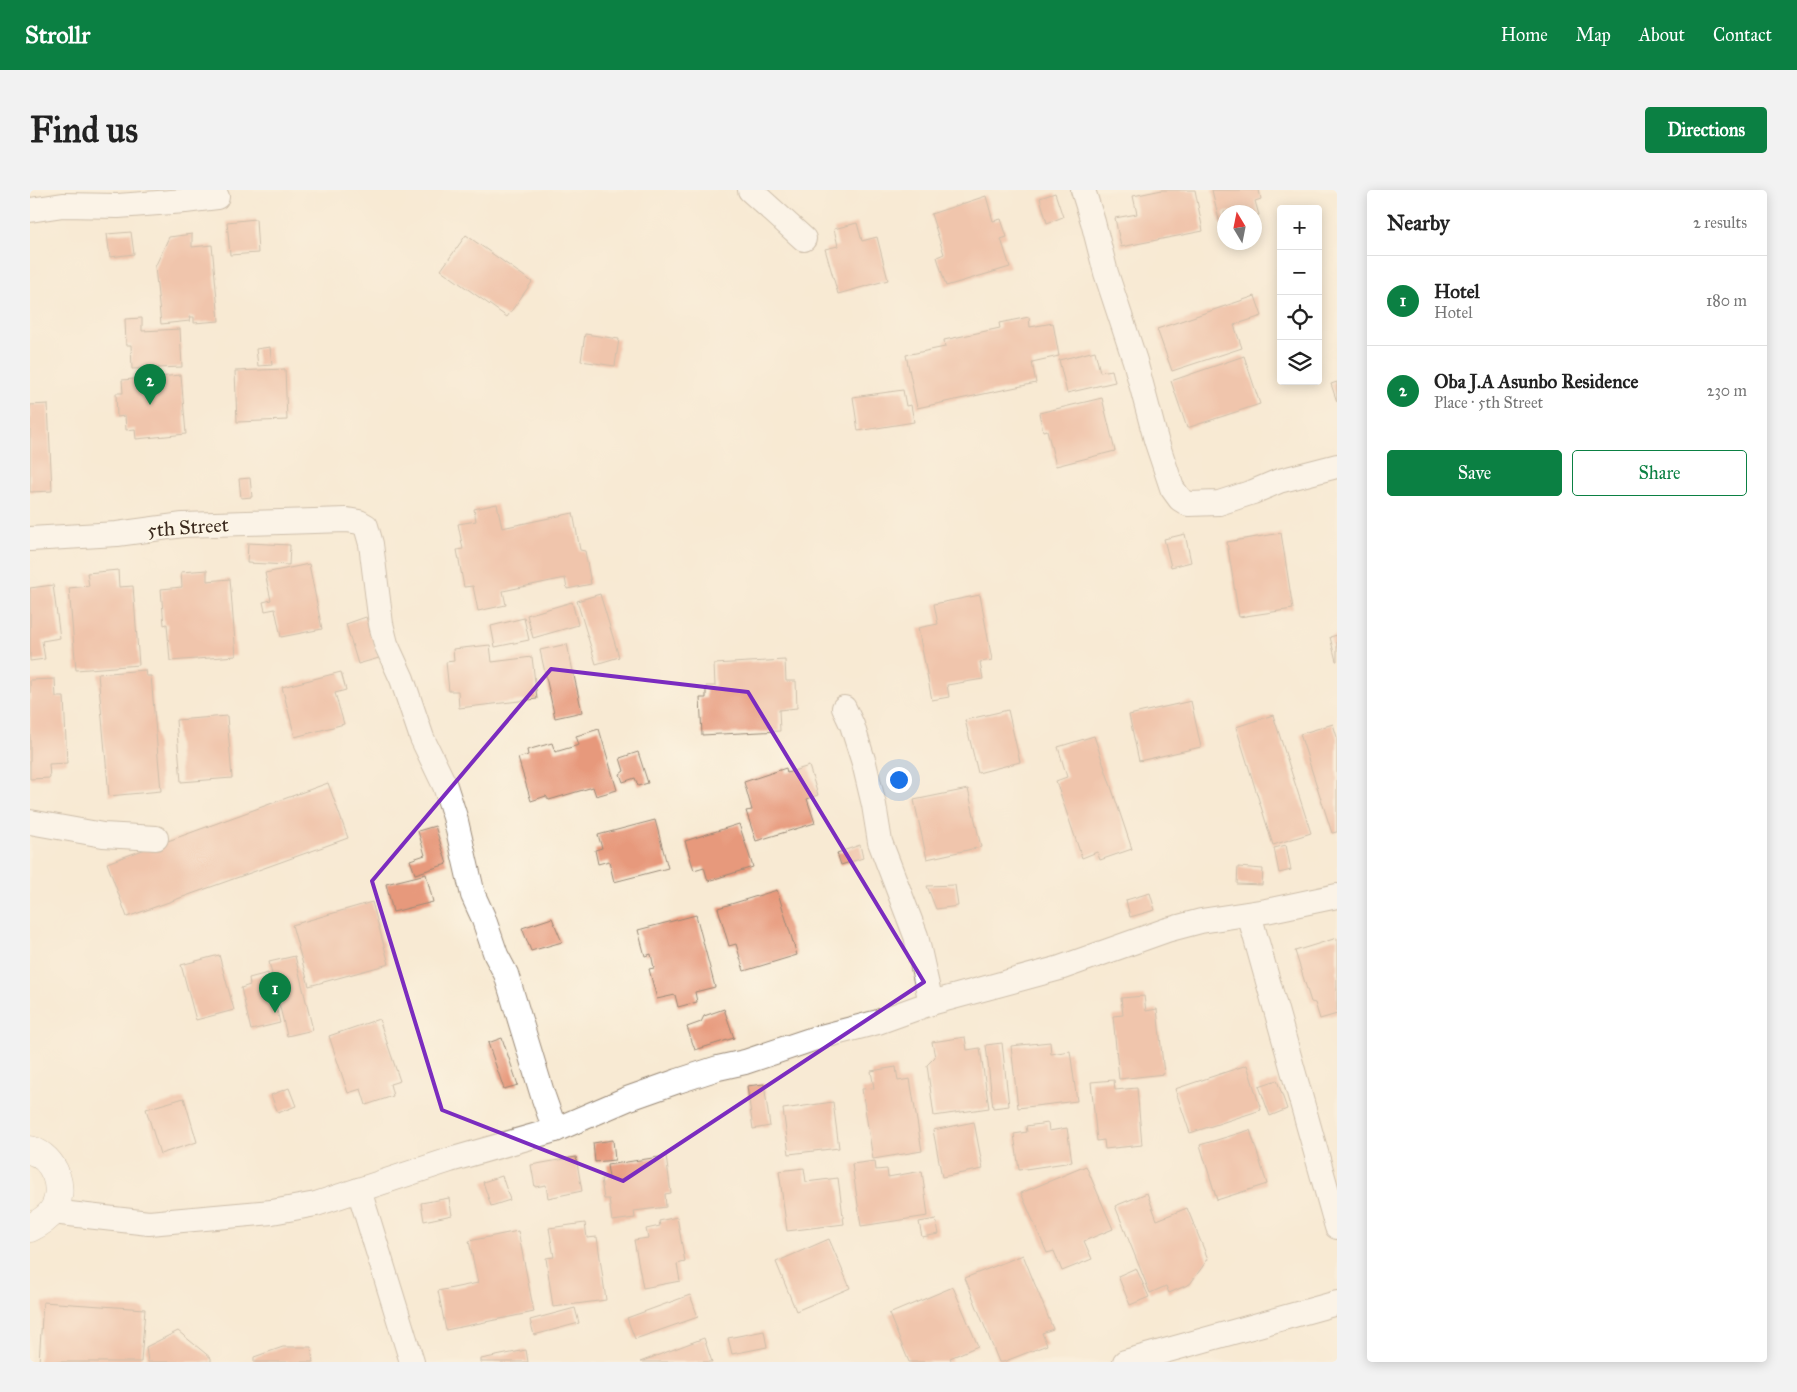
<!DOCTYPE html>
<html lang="en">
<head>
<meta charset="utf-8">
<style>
  body { margin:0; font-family:"IM FELL Great Primer",serif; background:#f2f2f2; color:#222 }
  .controls { position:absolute; right:15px; top:15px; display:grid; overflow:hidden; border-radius:5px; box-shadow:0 2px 12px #0003 }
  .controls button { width:45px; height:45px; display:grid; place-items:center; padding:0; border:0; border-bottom:1px solid #e0e0e0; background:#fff; color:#222; font:25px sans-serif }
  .compass { position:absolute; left:1187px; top:15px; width:45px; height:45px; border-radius:50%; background:#fff; box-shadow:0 2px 12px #0003; rotate:350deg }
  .you { position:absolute; left:868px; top:589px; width:18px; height:18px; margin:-12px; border:4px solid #fff; border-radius:50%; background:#1a73e8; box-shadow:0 0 0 8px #1a73e833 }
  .badge { display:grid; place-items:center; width:32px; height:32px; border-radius:50%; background:#0b8043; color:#fff; font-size:16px; font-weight:700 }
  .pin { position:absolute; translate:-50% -41px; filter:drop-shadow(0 1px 2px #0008) }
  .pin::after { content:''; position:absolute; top:26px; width:18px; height:15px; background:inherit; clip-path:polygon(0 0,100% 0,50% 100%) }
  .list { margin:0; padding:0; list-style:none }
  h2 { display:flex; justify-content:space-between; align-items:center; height:65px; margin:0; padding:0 20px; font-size:21px }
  h2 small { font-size:16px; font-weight:400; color:#767676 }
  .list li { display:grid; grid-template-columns:32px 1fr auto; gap:15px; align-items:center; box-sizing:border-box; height:90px; padding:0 20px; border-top:1px solid #e0e0e0 }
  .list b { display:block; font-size:19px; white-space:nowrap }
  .list p { margin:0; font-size:16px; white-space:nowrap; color:#767676 }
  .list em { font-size:16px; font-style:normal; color:#767676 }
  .actions { display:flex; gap:10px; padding:15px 20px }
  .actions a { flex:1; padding:11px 0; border:1px solid #0b8043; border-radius:5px; text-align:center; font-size:18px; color:#0b8043 }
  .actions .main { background:#0b8043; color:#fff }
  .icon { flex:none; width:28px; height:28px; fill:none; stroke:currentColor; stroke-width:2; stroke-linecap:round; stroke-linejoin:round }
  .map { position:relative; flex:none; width:1307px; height:1172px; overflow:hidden; border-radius:5px }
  header { display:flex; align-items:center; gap:30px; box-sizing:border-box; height:70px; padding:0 25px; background:#0b8043; color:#fff }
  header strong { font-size:24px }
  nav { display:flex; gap:28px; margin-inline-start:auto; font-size:18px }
  .intro { display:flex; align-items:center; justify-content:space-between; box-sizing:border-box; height:120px; padding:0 30px }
  h1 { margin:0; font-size:35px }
  .button { padding:12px 22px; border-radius:5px; background:#0b8043; color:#fff; font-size:18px; font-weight:700 }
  main { display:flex; gap:30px; padding:0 30px }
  aside { flex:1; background:#fff; border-radius:5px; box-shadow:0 2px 12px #0003 }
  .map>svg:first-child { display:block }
  .building { fill:#e7997b }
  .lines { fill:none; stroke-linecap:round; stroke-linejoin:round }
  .minor-casing { stroke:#9a8a78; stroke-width:26 }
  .tertiary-casing { stroke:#9a8a78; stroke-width:29 }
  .minor { stroke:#fff; stroke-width:24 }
  .tertiary { stroke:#fff; stroke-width:28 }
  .marked { fill:none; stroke:#7b2cbf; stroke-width:4; stroke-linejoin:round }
  .labels { text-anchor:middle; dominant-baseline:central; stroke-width:4.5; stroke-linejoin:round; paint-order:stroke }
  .street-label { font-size:20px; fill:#3b2a1e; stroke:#fcf5e5 }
</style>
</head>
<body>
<header>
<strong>Strollr</strong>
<nav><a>Home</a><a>Map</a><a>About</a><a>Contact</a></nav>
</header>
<div class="intro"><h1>Find us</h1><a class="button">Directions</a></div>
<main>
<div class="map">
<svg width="1307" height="1172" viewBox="0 0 1307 1172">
  <rect width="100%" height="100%" fill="#fcf5e5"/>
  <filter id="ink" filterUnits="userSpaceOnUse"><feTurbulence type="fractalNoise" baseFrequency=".02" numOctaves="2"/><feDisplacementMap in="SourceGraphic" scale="10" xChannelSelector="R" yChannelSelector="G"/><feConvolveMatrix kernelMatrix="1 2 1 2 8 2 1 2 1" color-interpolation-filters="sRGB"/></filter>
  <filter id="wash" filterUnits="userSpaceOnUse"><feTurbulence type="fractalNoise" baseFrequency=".0096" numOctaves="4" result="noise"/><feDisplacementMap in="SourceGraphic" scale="20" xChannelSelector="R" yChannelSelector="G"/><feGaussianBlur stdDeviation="1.12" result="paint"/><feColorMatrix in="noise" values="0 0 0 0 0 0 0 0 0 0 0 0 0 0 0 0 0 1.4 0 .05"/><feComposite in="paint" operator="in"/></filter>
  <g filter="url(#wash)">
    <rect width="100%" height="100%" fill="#f8ead3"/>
    <g id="blocks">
      <g class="building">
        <polygon points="1132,0 1165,0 1173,41 1091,57 1085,28 1107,24 1103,6"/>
        <polygon points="1182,0 1229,0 1231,9 1225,11 1229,25 1224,26 1224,22 1194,22 1194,33 1190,34"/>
        <polygon points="1025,3 1033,27 1017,33 1010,8"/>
        <polygon points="956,6 963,31 971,29 977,47 971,49 980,77 916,96 907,67 914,64 901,24"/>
        <polygon points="226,29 228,63 200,65 197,32"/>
        <polygon points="827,33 832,51 847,47 858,90 808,104 795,59 808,56 804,39"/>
        <polygon points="101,42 104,64 80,67 77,44"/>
        <polygon points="162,44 162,57 182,55 189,131 164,133 164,127 159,127 160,131 131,134 125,77 139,47"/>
        <polygon points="436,45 502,92 477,127 411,80"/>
        <polygon points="1225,106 1232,126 1204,135 1212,158 1142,181 1127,139"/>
        <polygon points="999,127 1000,137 1023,133 1029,166 1002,172 1006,193 887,218 876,165 915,157 914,150 970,138 969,133"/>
        <polygon points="112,128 112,141 150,139 152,177 102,179 101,155 96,155 95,129"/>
        <polygon points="555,144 589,149 585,176 551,171"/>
        <polygon points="240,157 242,175 228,176 226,159"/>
        <polygon points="1065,161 1070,182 1082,180 1085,192 1037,203 1029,170"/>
        <polygon points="1214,166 1230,214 1157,238 1141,191"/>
        <polygon points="255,179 257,230 207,232 205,181"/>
        <polygon points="151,185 156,244 106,249 105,239 96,240 95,226 87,227 86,203 93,203 92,190"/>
        <polygon points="1307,192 1307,212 1301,194"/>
        <polygon points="873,200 876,216 881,215 884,232 828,241 823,207"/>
        <polygon points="1072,208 1085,261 1026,276 1017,240 1013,241 1009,223"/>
        <polygon points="18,214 22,301 0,302 0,215"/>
        <polygon points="220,288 222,307 211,308 209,289"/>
        <polygon points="467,314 472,338 543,323 550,360 555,361 561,394 537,399 535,388 473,401 476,415 448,421 443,396 434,397 427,360 433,359 428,334 446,331 444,319"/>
        <polygon points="1251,343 1263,419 1209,427 1197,352"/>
        <polygon points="1155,344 1161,372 1141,377 1134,349"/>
        <polygon points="218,353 260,355 259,375 217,373"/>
        <polygon points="279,374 292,439 251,447 245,419 235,421 233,412 241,410 235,383"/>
        <polygon points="88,380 89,397 103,396 109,475 46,480 39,398 59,396 57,383"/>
        <polygon points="177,380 177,391 200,389 206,466 140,471 137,434 134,435 131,399 152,397 151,382"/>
        <polygon points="23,395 30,448 12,451 15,469 0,471 0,398"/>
        <polygon points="570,404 589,467 566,474 547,411"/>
        <polygon points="950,405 962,470 950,472 953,489 917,495 919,507 902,510 888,438 908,434 904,414"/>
        <polygon points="542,412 548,435 503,448 497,425"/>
        <polygon points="336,427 349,468 328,474 316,434"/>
        <polygon points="494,428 499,450 465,457 461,436"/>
        <polygon points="1307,445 1307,471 1306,471 1300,447"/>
        <polygon points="537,454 552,522 525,528 510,460"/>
        <polygon points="460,455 462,472 502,467 507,509 429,518 428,501 419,501 416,472 424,471 423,459"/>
        <polygon points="755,470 756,491 766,491 767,518 749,520 750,541 672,545 670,508 676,508 676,496 685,496 684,474"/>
        <polygon points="115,480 116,486 121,486 131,601 79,606 68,484"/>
        <polygon points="311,482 316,500 305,503 314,534 265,547 252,497"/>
        <polygon points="25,489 26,507 34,507 37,573 19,574 20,588 0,589 0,490"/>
        <polygon points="1161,511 1171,557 1109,571 1099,525"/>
        <polygon points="978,520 990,572 948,583 935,530"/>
        <polygon points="1243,525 1281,643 1243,655 1206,537"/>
        <polygon points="197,526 202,588 151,592 146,530"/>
        <polygon points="1303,534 1307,547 1307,642 1302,643 1270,544"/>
        <polygon points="569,539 587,600 566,606 563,597 519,610 516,606 501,611 488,568 498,565 497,560 522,553 525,562 549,555 546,546"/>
        <polygon points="1064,546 1102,659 1070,670 1067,662 1052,668 1026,591 1037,587 1028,557"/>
        <polygon points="608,562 618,593 608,596 605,588 593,592 590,584 594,581 590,568"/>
        <polygon points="779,576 788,605 777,609 785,633 726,651 716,621 722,620 714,592 756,578 757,583"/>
        <polygon points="298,593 318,648 97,727 77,673"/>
        <polygon points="938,599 951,657 897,669 884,610"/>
        <polygon points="625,630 638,678 584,692 579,671 568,674 565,660 572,658 568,645"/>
        <polygon points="709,634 723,677 678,691 674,677 664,680 655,651"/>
        <polygon points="405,636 417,674 385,684 380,670 395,665 388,641"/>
        <polygon points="830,655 833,668 811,675 807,663"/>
        <polygon points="1256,655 1261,680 1249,683 1244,658"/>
        <polygon points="1208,677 1233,679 1232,695 1207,694"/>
        <polygon points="396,684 403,712 363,722 356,694"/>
        <polygon points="925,695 928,716 906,719 897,696"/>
        <polygon points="747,700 767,765 714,781 706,754 699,756 688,718"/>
        <polygon points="1120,703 1125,720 1100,727 1096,710"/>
        <polygon points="342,712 359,774 279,796 262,735"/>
        <polygon points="666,725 685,797 665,802 667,812 648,817 645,805 627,809 619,779 624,778 621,764 615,766 608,740"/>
        <polygon points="522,728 532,752 501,761 492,738"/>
        <polygon points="1307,748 1307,824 1290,829 1285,813 1281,812 1265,761"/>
        <polygon points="189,765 204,820 166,830 151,775"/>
        <polygon points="265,766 283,840 257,846 239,772"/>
        <polygon points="238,783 250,833 221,840 211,798 220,795 219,788"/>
        <polygon points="1114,806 1116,821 1127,819 1134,884 1089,889 1083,826 1093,825 1091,808"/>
        <polygon points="694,819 704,848 665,860 657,837 671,832 674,826"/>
        <polygon points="349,829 370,891 360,894 363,906 336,915 331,899 318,903 299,846"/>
        <polygon points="935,847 937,860 950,858 959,918 904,926 897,875 905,867 902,852"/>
        <polygon points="472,848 488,895 474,899 458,853"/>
        <polygon points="1020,852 1021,864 1040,861 1047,911 988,918 981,856"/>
        <polygon points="972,853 979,916 963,918 956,855"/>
        <polygon points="1217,875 1231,920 1160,943 1145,899"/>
        <polygon points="866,877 868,891 880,889 892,961 843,969 832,899 844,898 841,881"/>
        <polygon points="1084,890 1085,900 1107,898 1112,955 1075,959 1074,950 1067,951 1061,892"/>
        <polygon points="1247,890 1257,919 1240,926 1229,896"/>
        <polygon points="734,894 740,936 723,939 717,896"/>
        <polygon points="259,898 266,916 248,923 241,905"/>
        <polygon points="154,908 167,952 130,964 116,919"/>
        <polygon points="803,912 809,958 759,964 753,919"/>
        <polygon points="944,932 953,979 912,987 903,940"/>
        <polygon points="1018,933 1019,941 1037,938 1042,972 989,980 984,944 997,942 996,936"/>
        <polygon points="1220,940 1237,994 1187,1010 1170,955"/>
        <polygon points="583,950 585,970 565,972 563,953"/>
        <polygon points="636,966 641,1003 635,1004 636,1017 604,1021 605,1028 582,1031 579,1009 574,1009 571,989 579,988 577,975"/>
        <polygon points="546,967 552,1001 518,1008 516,995 505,997 501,975"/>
        <polygon points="845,971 846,980 857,979 858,987 892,981 898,1026 831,1036 822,974"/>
        <polygon points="1056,976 1083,1039 1054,1051 1062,1069 1032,1081 1024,1061 1017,1063 991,1003"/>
        <polygon points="774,978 776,992 808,988 814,1034 757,1041 749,981"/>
        <polygon points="472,986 480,1010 461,1016 453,992"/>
        <polygon points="1117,1003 1127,1030 1157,1018 1178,1069 1160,1094 1139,1103 1136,1096 1120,1103 1085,1016"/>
        <polygon points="419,1008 422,1025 394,1031 391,1013"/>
        <polygon points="647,1027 655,1072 647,1074 650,1091 613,1098 604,1050 618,1048 616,1039 630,1036 629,1031"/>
        <polygon points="906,1029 909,1044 892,1047 889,1032"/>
        <polygon points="555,1033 557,1048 567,1047 576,1110 523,1117 516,1068 524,1067 519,1038"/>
        <polygon points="488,1041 504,1122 416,1140 408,1101 448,1093 439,1051"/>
        <polygon points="799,1049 820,1098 766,1121 746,1072"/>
        <polygon points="993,1065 1023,1139 1012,1143 1017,1155 973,1172 969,1172 935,1088"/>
        <polygon points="1106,1078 1119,1107 1100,1115 1088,1086"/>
        <polygon points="923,1097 948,1156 920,1168 922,1172 879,1172 859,1124"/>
        <polygon points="660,1105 668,1127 605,1149 597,1128"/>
        <polygon points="13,1112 115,1119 111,1172 9,1172"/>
        <polygon points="545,1118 549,1133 504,1145 500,1130"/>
        <polygon points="148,1141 181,1168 181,1172 118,1172 116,1157"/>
        <polygon points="734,1141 737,1157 702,1164 698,1148"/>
        <polygon points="674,1148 682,1172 610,1172"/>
        <polygon points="253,1157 281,1157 283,1172 224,1172 224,1167"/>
        <polygon points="496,1160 498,1172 451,1172 451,1169"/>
      </g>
    </g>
  </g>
  <g filter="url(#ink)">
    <use href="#blocks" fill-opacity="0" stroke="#9a8a78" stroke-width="1"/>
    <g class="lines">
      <defs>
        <g id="minor">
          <polyline points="720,0 774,49"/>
          <polyline points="1053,0 1063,32 1076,83 1105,171 1126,250 1142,298 1150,309 1158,314 1189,313 1223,302 1249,291 1307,276"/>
          <polyline points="0,20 33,15 88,16 155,11 187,7"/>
          <polyline points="0,349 87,344 153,335 317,330 329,332 336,336 341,354 351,434 356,454 372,489 392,548 415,596 425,627 443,705 453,727 466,765 476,784 513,906 525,940"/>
          <polyline points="0,632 73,645 126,648"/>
          <polyline points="1219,724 1307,1037"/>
          <polyline points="901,813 1030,778 1137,740 1171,731 1236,721 1307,706"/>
          <polyline points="329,1000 382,1172"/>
          <polyline points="22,1022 119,1033 242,1022 286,1014 420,970 525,940 597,909 648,891 688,878 715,872 783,849 848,832 901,813 886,746 850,652 844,615 834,573 822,535 814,518"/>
          <polyline points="1095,1172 1307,1113"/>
        </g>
        <path id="tertiary" d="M0 960C25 967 37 1000 22 1022 17 1029 8 1034 0 1038"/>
      </defs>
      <use href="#minor" class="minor-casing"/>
      <use href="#tertiary" class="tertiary-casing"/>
      <use href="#minor" class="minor"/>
      <use href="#tertiary" class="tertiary"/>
    </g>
  </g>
  <path d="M0 0H1307V1172H0ZM521 479 718 502 894 792 593 991 412 920 342 691Z" fill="#f8ead3" fill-opacity=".55" fill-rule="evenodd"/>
  <path class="marked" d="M521 479 718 502 894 792 593 991 412 920 342 691Z"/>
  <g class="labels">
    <g class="street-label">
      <text transform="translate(158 337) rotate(-4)">5th Street</text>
    </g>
  </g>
</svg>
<div class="controls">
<button>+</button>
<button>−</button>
<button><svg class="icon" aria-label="locate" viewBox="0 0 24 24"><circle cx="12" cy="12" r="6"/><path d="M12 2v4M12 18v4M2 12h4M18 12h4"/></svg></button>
<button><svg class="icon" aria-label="layers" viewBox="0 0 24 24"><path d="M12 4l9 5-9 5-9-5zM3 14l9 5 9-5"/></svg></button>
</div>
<svg class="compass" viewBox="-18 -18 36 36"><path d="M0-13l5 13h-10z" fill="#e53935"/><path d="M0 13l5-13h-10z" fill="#767676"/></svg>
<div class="you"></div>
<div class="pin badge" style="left:245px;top:823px">1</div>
<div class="pin badge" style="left:120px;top:215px">2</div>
</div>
<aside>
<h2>Nearby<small>2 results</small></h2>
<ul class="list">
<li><span class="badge">1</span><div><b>Hotel</b><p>Hotel</p></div><em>180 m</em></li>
<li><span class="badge">2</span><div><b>Oba J.A Asunbo Residence</b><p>Place · 5th Street</p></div><em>230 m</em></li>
</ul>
<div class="actions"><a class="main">Save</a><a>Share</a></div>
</aside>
</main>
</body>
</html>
